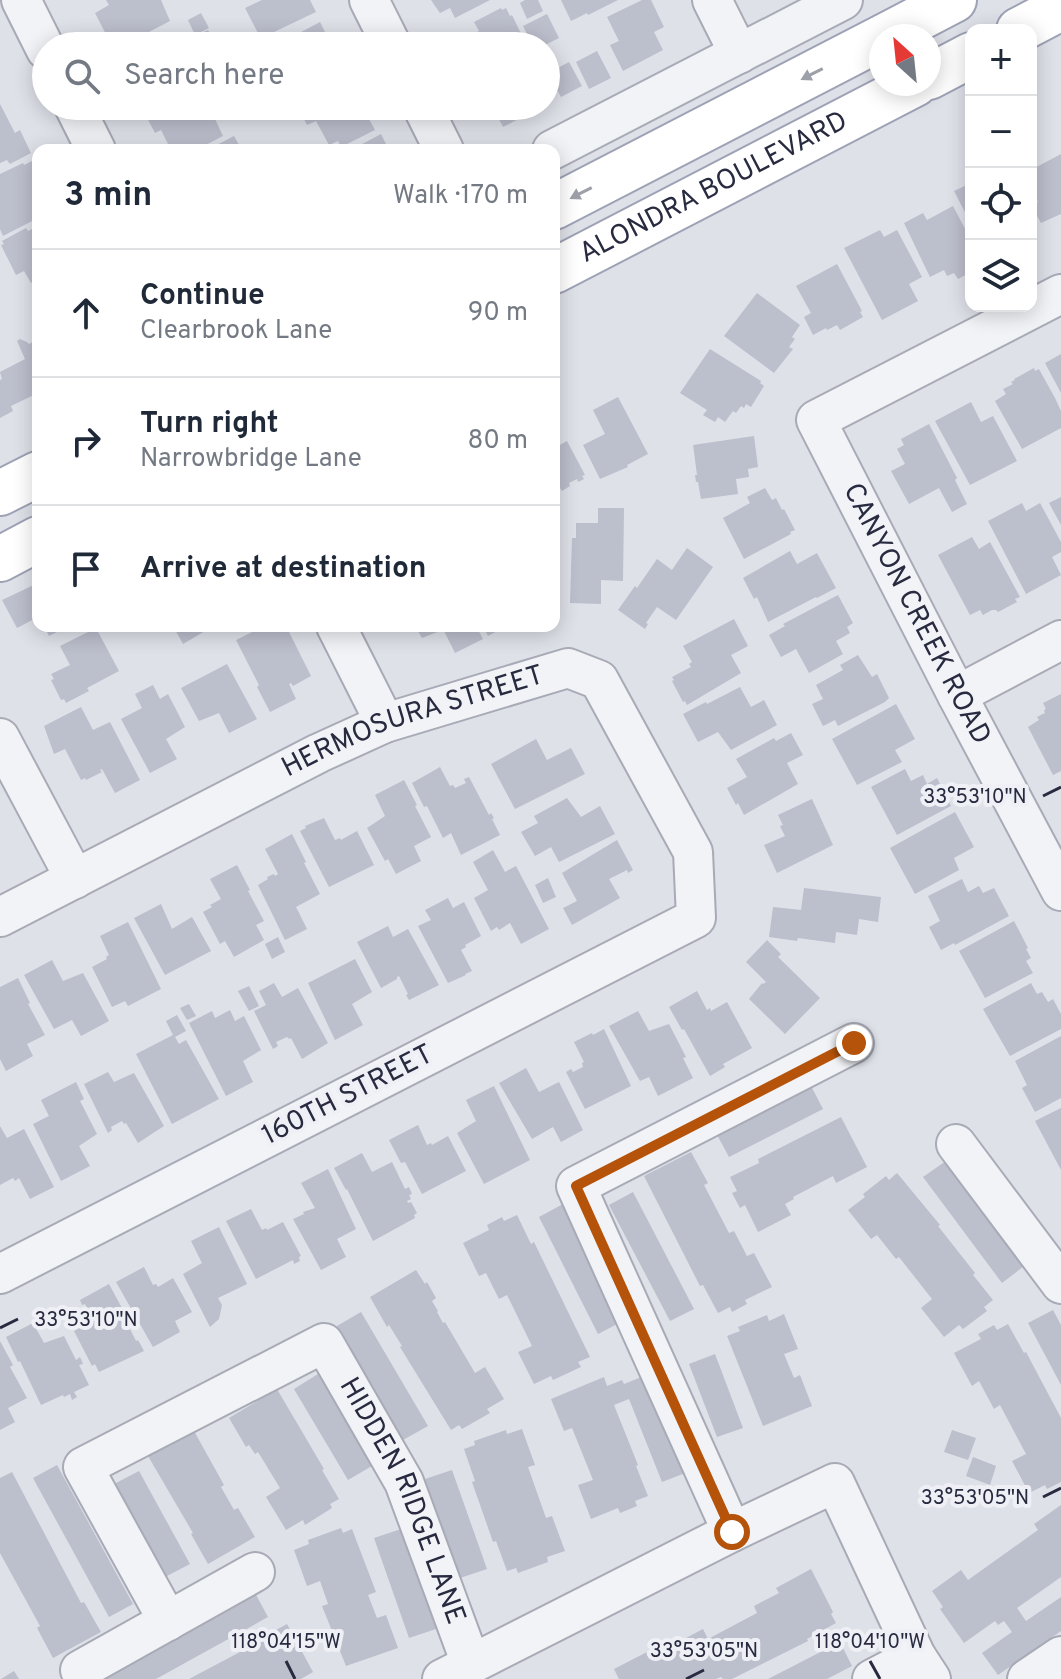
<!DOCTYPE html>
<html lang="en">
<head>
<meta charset="utf-8">
<style>
  body { margin:0; font-family:Overpass,sans-serif; background:#f2f2f3; color:#1f2937 }
  .controls { position:absolute; right:24px; top:24px; display:grid; overflow:hidden; border-radius:16px; box-shadow:0 4px 20px #0003 }
  .controls button { width:72px; height:72px; display:grid; place-items:center; padding:0; border:0; border-bottom:2px solid #e0e1e3; background:#fff; color:#1f2937; font:40px sans-serif }
  .compass { position:absolute; left:869px; top:24px; width:72px; height:72px; border-radius:50%; background:#fff; box-shadow:0 4px 20px #0003; rotate:333deg }
  .stop { position:absolute; width:24px; height:24px; margin:-18px; border:6px solid #b45309; border-radius:50%; background:#fff }
  .stop.end { background:#b45309; border-color:#fff; box-shadow:0 2px 8px #0008 }
  .list { margin:0; padding:0; list-style:none }
  h2 { display:flex; justify-content:space-between; align-items:center; height:104px; margin:0; padding:0 32px; font-size:34px }
  h2 small { font-size:26px; font-weight:400; color:#747a83 }
  .list li { display:grid; grid-template-columns:52px 1fr auto; gap:24px; align-items:center; box-sizing:border-box; height:128px; padding:0 32px; border-top:2px solid #e0e1e3 }
  .list b { display:block; font-size:30px; white-space:nowrap }
  .list p { margin:0; font-size:26px; white-space:nowrap; color:#747a83 }
  .list em { font-size:26px; font-style:normal; color:#747a83 }
  .icon { flex:none; width:44px; height:44px; fill:none; stroke:currentColor; stroke-width:2; stroke-linecap:round; stroke-linejoin:round }
  .map { position:relative; flex:none; width:1061px; height:1679px; overflow:hidden }
  .search { position:absolute; background:#fff; box-shadow:0 4px 20px #0003; left:32px; top:32px; width:528px; height:88px; display:flex; align-items:center; gap:20px; box-sizing:border-box; padding:0 28px; border-radius:44px; color:#747a83; font-size:30px }
  .panel { position:absolute; background:#fff; box-shadow:0 4px 20px #0003; left:32px; top:144px; width:528px; height:488px; border-radius:16px }
  .map>svg:first-child { display:block }
  .building { fill:#bcbfcc }
  .lines { fill:none; stroke-linecap:round; stroke-linejoin:round }
  .minor-casing { stroke:#a8aab6; stroke-width:42 }
  .major-casing { stroke:#9ea2b5; stroke-width:48 }
  .minor { stroke:#f2f3f7; stroke-width:38 }
  .major { stroke:#fff; stroke-width:44 }
  .oneway { fill:#9ea0a9 }
  .route { stroke:#b45309; stroke-width:10 }
  .ticks { fill:none; stroke:#282b40; stroke-width:3 }
  .labels { text-anchor:middle; dominant-baseline:central; stroke-width:8; stroke-linejoin:round; paint-order:stroke }
  .street-label { font-size:28px; fill:#282b40; stroke:#eff0f6 }
  .ticks-label { font-size:20px; text-anchor:middle; fill:#282b40; stroke:#eff0f6; stroke-width:8; stroke-linejoin:round; paint-order:stroke }
</style>
</head>
<body>
<div class="map">
<svg width="1061" height="1679" viewBox="0 0 1061 1679">
  <rect width="100%" height="100%" fill="#dfe1e9"/>
  <g class="building">
    <polygon points="106,0 161,0 170,21 122,46 112,46 95,13 109,5"/>
    <polygon points="262,0 310,0 316,12 272,33 271,32 260,37 245,8"/>
    <polygon points="431,0 490,0 455,18 450,8 440,13"/>
    <polygon points="525,0 538,0 543,11 527,19 520,3"/>
    <polygon points="561,0 618,0 588,15 587,13 571,21"/>
    <polygon points="642,0 651,0 664,27 654,32 663,50 623,71 610,45 619,41 607,17"/>
    <polygon points="501,8 502,10 506,8 510,16 512,15 527,46 467,46 463,39 479,31 474,22"/>
    <polygon points="201,13 209,28 195,35 188,20"/>
    <polygon points="547,14 559,38 543,46 533,46 523,26"/>
    <polygon points="320,22 332,46 291,46 288,39"/>
    <polygon points="208,30 214,41 205,46 199,34"/>
    <polygon points="597,51 611,78 589,89 576,62"/>
    <polygon points="569,62 582,86 561,97 548,73"/>
    <polygon points="0,104 15,133 20,130 31,153 10,164 7,160 0,163"/>
    <polygon points="165,106 209,106 223,136 196,150 171,150 161,130 155,133 146,116"/>
    <polygon points="257,106 287,106 263,118"/>
    <polygon points="297,106 362,106 375,130 341,147 338,141 329,145 316,121 307,125"/>
    <polygon points="492,106 544,106 503,127"/>
    <polygon points="381,134 389,150 351,150"/>
    <polygon points="234,136 242,150 207,150"/>
    <polygon points="1061,154 1061,214 1041,223 1031,205 1038,202 1031,188 1031,170"/>
    <polygon points="38,158 38,201 36,203 38,207 38,218 3,236 0,229 0,174 23,163 24,165"/>
    <polygon points="971,183 971,224 954,191"/>
    <polygon points="953,206 971,240 971,272 958,279 954,273 947,276 944,270 930,277 904,223 923,213 927,220"/>
    <polygon points="38,226 38,288 35,281 31,283 24,271 16,275 1,245 4,244 2,241 26,228 28,231"/>
    <polygon points="880,230 884,237 897,230 922,277 909,284 918,301 882,320 844,248"/>
    <polygon points="837,264 862,311 860,312 863,317 840,330 837,325 827,330 826,328 813,335 804,317 811,313 796,286"/>
    <polygon points="757,293 800,325 792,337 795,339 789,347 793,349 774,373 724,336"/>
    <polygon points="20,339 27,342 29,344 38,339 38,393 11,406 13,411 0,418 0,380 2,379 0,372 25,359 17,341"/>
    <polygon points="710,349 761,381 760,383 764,386 751,407 746,404 744,408 741,406 736,413 733,411 725,422 718,417 715,422 703,415 707,410 680,393"/>
    <polygon points="1061,354 1061,393 1045,363"/>
    <polygon points="1034,368 1035,371 1039,369 1055,398 1061,411 1061,428 1022,449 995,401 1006,394 1003,389 1013,384 1011,382 1015,380 1014,379"/>
    <polygon points="618,397 648,454 627,465 628,467 600,479 583,445 605,434 593,410"/>
    <polygon points="971,402 981,422 993,416 1017,461 970,485 935,421"/>
    <polygon points="929,424 957,478 955,480 967,504 952,512 939,488 909,504 891,471 905,464 897,449 904,445 901,439"/>
    <polygon points="754,436 758,467 748,469 749,477 736,479 738,494 701,499 698,482 696,482 695,475 697,475 693,445"/>
    <polygon points="567,441 585,475 582,476 584,479 578,482 577,479 569,483 570,486 562,491 560,488 554,491 554,448"/>
    <polygon points="765,488 772,500 776,498 782,510 784,509 795,530 790,532 791,534 744,559 723,518 750,503 747,497"/>
    <polygon points="1061,497 1061,525 1049,503"/>
    <polygon points="1022,503 1026,511 1040,503 1061,542 1061,552 1052,557 1061,575 1026,594 988,521"/>
    <polygon points="598,508 624,508 623,581 601,580 601,604 570,603 572,538 576,538 576,523 598,523"/>
    <polygon points="972,537 979,549 990,542 1020,597 1015,599 1017,602 998,612 996,610 992,610 983,615 980,610 970,615 938,555"/>
    <polygon points="687,548 713,567 676,620 657,607 646,623 648,624 645,629 618,610 635,586 637,588 657,559 672,570"/>
    <polygon points="790,551 797,564 817,553 836,588 817,598 816,597 768,622 757,597 754,599 743,578"/>
    <polygon points="38,583 38,617 17,628 2,600"/>
    <polygon points="838,595 853,623 847,627 850,633 836,641 843,654 809,673 796,649 781,657 769,635 785,626 783,624"/>
    <polygon points="734,619 748,646 731,655 741,673 687,705 685,701 683,702 672,681 674,680 672,677 691,667 689,664 692,662 683,646"/>
    <polygon points="44,626 69,626 49,636"/>
    <polygon points="173,626 214,626 215,629 208,632 207,630 183,644"/>
    <polygon points="254,626 286,626 311,676 293,686 291,683 289,684 296,699 270,712 257,687 259,685 236,640 256,630"/>
    <polygon points="415,626 476,626 483,639 455,653 442,627 439,629 440,631 422,638"/>
    <polygon points="483,626 506,626 488,636"/>
    <polygon points="96,628 119,671 87,688 89,691 66,703 64,699 61,700 51,680 54,679 51,674 70,665 60,646"/>
    <polygon points="858,655 872,677 877,674 889,698 885,702 838,726 835,720 823,726 812,704 823,699 816,685 843,670 840,665"/>
    <polygon points="227,664 257,719 229,733 219,713 199,721 181,688"/>
    <polygon points="153,685 160,699 168,694 185,727 166,739 177,759 150,773 121,719 142,708 135,694"/>
    <polygon points="740,687 751,707 764,700 777,725 731,750 718,732 698,742 683,714 706,702 707,704"/>
    <polygon points="1061,694 1061,771 1053,775 1028,727 1039,720 1037,717 1045,713 1044,710 1046,709 1043,703"/>
    <polygon points="896,704 915,739 895,750 902,762 857,785 832,739"/>
    <polygon points="81,707 93,730 110,722 140,780 115,793 102,769 100,770 102,772 86,780 85,778 81,780 65,749 54,754 44,726"/>
    <polygon points="791,733 803,755 787,763 798,784 744,815 738,803 736,805 727,788 747,777 736,759 774,738 776,741"/>
    <polygon points="536,739 547,760 571,748 585,774 515,809 491,764"/>
    <polygon points="440,767 450,786 453,785 455,788 466,783 464,779 469,777 489,815 491,813 494,818 492,819 500,835 461,855 451,833 443,838 427,806 424,807 412,783"/>
    <polygon points="905,769 911,781 923,775 927,784 937,778 951,806 897,835 871,787"/>
    <polygon points="404,780 417,805 415,806 431,837 414,846 421,861 396,874 388,859 385,861 367,828 385,816 375,795"/>
    <polygon points="567,798 581,817 600,806 615,834 559,862 551,847 535,856 521,832 538,823 534,816"/>
    <polygon points="812,799 833,845 777,873 764,845 785,836 780,826 783,825 778,815"/>
    <polygon points="955,812 974,847 954,858 959,870 915,894 890,848"/>
    <polygon points="324,818 335,840 340,838 341,840 357,831 374,865 329,887 300,831 306,828 305,826"/>
    <polygon points="292,834 306,862 304,863 320,894 296,907 307,929 285,940 258,885 268,879 267,877 274,874 275,876 278,874 265,849"/>
    <polygon points="617,840 633,870 628,873 627,870 609,879 620,898 572,925 563,908 577,901 562,873"/>
    <polygon points="493,850 505,872 516,866 549,929 521,944 510,923 499,930 497,927 491,931 474,898 488,890 473,862"/>
    <polygon points="237,865 250,890 248,891 264,921 256,925 264,940 234,957 225,941 220,944 203,912 212,907 210,905 221,899 210,879"/>
    <polygon points="548,878 556,897 543,903 535,885"/>
    <polygon points="962,879 968,892 979,886 983,893 994,888 1009,916 955,945 954,943 941,950 929,927 940,921 928,896"/>
    <polygon points="804,888 881,897 878,922 859,919 857,935 836,932 835,943 798,938 797,941 769,937 773,907 801,910"/>
    <polygon points="448,898 453,908 464,902 481,936 465,945 466,947 461,950 472,971 465,974 466,975 448,983 418,926 431,920 425,910"/>
    <polygon points="161,904 172,929 192,917 211,951 165,975 134,918"/>
    <polygon points="1014,921 1028,948 1026,949 1031,958 1026,961 1033,973 985,998 959,951"/>
    <polygon points="128,922 161,989 128,1006 125,1001 112,1007 92,967 107,959 106,957 109,955 100,936"/>
    <polygon points="388,926 393,937 408,929 439,985 409,1000 406,995 408,994 399,976 397,977 397,979 381,988 357,942"/>
    <polygon points="278,937 285,952 272,959 265,944"/>
    <polygon points="767,940 781,954 778,957 820,998 785,1034 749,999 762,983 763,984 766,982 746,962"/>
    <polygon points="355,959 372,992 352,1004 363,1025 335,1040 308,983"/>
    <polygon points="52,960 63,981 83,973 109,1021 81,1036 72,1020 54,1029 24,975"/>
    <polygon points="18,978 30,1003 28,1004 45,1035 27,1044 33,1056 6,1071 0,1059 0,987"/>
    <polygon points="274,983 282,997 298,988 328,1043 302,1059 291,1038 289,1039 287,1037 276,1042 278,1046 273,1049 254,1011 266,1005 259,991"/>
    <polygon points="1031,983 1037,994 1042,992 1048,1002 1053,999 1061,1014 1061,1029 1010,1056 983,1009"/>
    <polygon points="249,986 259,1006 249,1011 238,991"/>
    <polygon points="697,991 707,1010 710,1008 711,1011 727,1002 752,1048 723,1064 725,1067 710,1076 684,1029 682,1030 669,1007"/>
    <polygon points="189,1004 196,1016 187,1020 180,1008"/>
    <polygon points="230,1010 235,1021 244,1016 261,1050 243,1061 253,1082 226,1096 189,1023 212,1011 215,1018"/>
    <polygon points="638,1011 649,1031 669,1024 686,1057 683,1058 693,1078 658,1096 649,1077 640,1081 609,1026"/>
    <polygon points="177,1015 186,1031 175,1037 179,1044 186,1040 219,1099 172,1124 136,1054 173,1035 166,1021"/>
    <polygon points="604,1029 631,1086 585,1109 566,1072 571,1069 573,1072 583,1067 582,1063 584,1062 574,1042 592,1033 593,1035"/>
    <polygon points="1061,1036 1061,1098 1035,1112 1022,1088 1027,1085 1015,1061"/>
    <polygon points="526,1068 539,1092 559,1082 583,1130 561,1142 553,1127 532,1139 499,1083"/>
    <polygon points="108,1072 114,1082 134,1073 164,1126 138,1143 126,1123 124,1124 122,1121 111,1127 112,1130 108,1133 84,1084"/>
    <polygon points="76,1082 84,1099 80,1101 97,1134 79,1146 90,1166 61,1181 33,1124 49,1116 41,1100"/>
    <polygon points="810,1084 823,1109 729,1157 716,1133"/>
    <polygon points="494,1086 530,1160 484,1184 457,1133 476,1121 466,1100"/>
    <polygon points="1061,1108 1061,1170 1035,1121"/>
    <polygon points="841,1117 867,1167 836,1183 833,1176 793,1197 794,1199 785,1204 791,1215 758,1232 745,1205 740,1208 732,1193 737,1191 730,1177 759,1163 758,1159"/>
    <polygon points="418,1125 427,1145 431,1143 432,1145 448,1136 466,1171 422,1194 405,1162 401,1163 389,1140"/>
    <polygon points="0,1126 7,1138 24,1129 54,1187 30,1199 19,1178 15,1181 13,1178 0,1185"/>
    <polygon points="691,1152 708,1183 704,1185 729,1233 734,1231 747,1256 754,1253 772,1287 745,1300 747,1304 732,1312 730,1307 718,1313 703,1285 700,1286 644,1176"/>
    <polygon points="362,1153 372,1172 392,1162 405,1189 409,1187 412,1194 409,1195 411,1199 407,1201 408,1203 411,1202 417,1213 414,1215 415,1218 373,1241 347,1189 346,1190 334,1168"/>
    <polygon points="946,1161 1024,1266 1002,1283 923,1177"/>
    <polygon points="328,1169 356,1229 337,1239 346,1257 321,1270 293,1219 304,1214 303,1212 315,1208 301,1183"/>
    <polygon points="897,1173 940,1225 938,1226 975,1273 973,1275 993,1300 984,1307 987,1311 963,1329 959,1325 944,1337 921,1308 932,1299 899,1257 896,1259 877,1235 871,1239 848,1210 865,1197 863,1194 886,1176 889,1180"/>
    <polygon points="633,1192 694,1309 670,1321 609,1205"/>
    <polygon points="563,1204 623,1321 598,1334 539,1217"/>
    <polygon points="251,1209 262,1230 266,1228 267,1230 283,1222 301,1256 299,1257 300,1261 294,1264 293,1260 256,1279 226,1221"/>
    <polygon points="517,1215 531,1244 534,1242 590,1357 578,1362 581,1367 553,1380 551,1376 534,1384 518,1352 532,1346 507,1295 499,1299 486,1273 479,1276 463,1243 489,1230 487,1225 502,1217 504,1221"/>
    <polygon points="219,1227 247,1284 218,1298 222,1305 219,1319 210,1327 183,1274 202,1263 191,1241"/>
    <polygon points="144,1267 153,1285 156,1284 158,1287 173,1278 192,1312 175,1321 180,1332 153,1347 116,1282"/>
    <polygon points="416,1270 425,1284 427,1282 436,1298 432,1301 438,1311 437,1312 443,1323 445,1322 475,1373 485,1367 504,1399 487,1409 490,1413 462,1429 459,1425 451,1430 400,1347 402,1346 389,1325 387,1327 370,1297"/>
    <polygon points="109,1284 123,1310 121,1311 136,1341 138,1340 144,1351 99,1372 95,1364 92,1366 74,1331 94,1320 85,1304 82,1305 80,1300"/>
    <polygon points="1053,1310 1061,1325 1061,1385 1028,1323"/>
    <polygon points="361,1312 428,1426 403,1440 337,1326"/>
    <polygon points="784,1314 798,1349 784,1354 794,1378 800,1375 812,1406 763,1426 727,1336 740,1331 738,1327 767,1315 769,1321"/>
    <polygon points="33,1323 44,1343 64,1336 76,1360 80,1357 83,1364 79,1365 89,1385 74,1392 77,1397 72,1400 70,1394 64,1397 63,1395 41,1405 20,1361 18,1362 6,1337"/>
    <polygon points="1008,1324 1024,1353 1026,1352 1061,1418 1061,1482 1047,1489 1045,1485 1029,1493 1012,1461 1026,1454 1000,1405 994,1409 979,1381 972,1386 954,1353 981,1339 978,1334 994,1325 997,1330"/>
    <polygon points="0,1341 13,1365 10,1367 27,1398 8,1408 15,1422 0,1430"/>
    <polygon points="715,1354 743,1428 717,1437 689,1364"/>
    <polygon points="318,1374 372,1466 348,1480 294,1389"/>
    <polygon points="649,1374 688,1472 662,1482 629,1399 614,1405 638,1465 636,1466 648,1496 635,1501 637,1506 620,1513 618,1508 591,1519 578,1485 593,1480 572,1428 564,1431 551,1399 604,1377 607,1386 622,1380 624,1384"/>
    <polygon points="277,1389 324,1469 322,1470 339,1499 330,1504 332,1508 305,1525 303,1520 286,1530 266,1497 280,1488 258,1452 255,1454 249,1445 246,1447 229,1418"/>
    <polygon points="522,1429 535,1465 528,1467 546,1518 552,1516 565,1551 547,1557 548,1562 518,1573 516,1568 507,1571 496,1541 493,1542 472,1482 475,1481 464,1449 475,1445 474,1441 506,1430 507,1434"/>
    <polygon points="952,1430 976,1438 968,1460 944,1452"/>
    <polygon points="194,1431 224,1485 221,1487 234,1510 238,1508 255,1537 208,1564 191,1534 193,1533 148,1456"/>
    <polygon points="973,1457 996,1466 990,1485 966,1476"/>
    <polygon points="57,1465 133,1604 109,1617 33,1478"/>
    <polygon points="452,1470 487,1569 460,1578 425,1479"/>
    <polygon points="139,1471 190,1564 165,1577 114,1484"/>
    <polygon points="12,1472 81,1603 84,1602 101,1632 53,1658 37,1628 40,1626 0,1553 0,1478"/>
    <polygon points="1061,1505 1061,1577 1017,1608 1026,1621 1061,1597 1061,1631 998,1675 982,1653 1012,1632 1004,1621 998,1625 995,1621 964,1643 940,1609 943,1607 932,1591 961,1570 968,1580 1038,1530 1034,1524"/>
    <polygon points="341,1528 343,1533 352,1529 376,1592 368,1595 377,1618 386,1615 398,1648 346,1666 322,1606 328,1604 320,1581 307,1586 294,1550 309,1544 308,1540"/>
    <polygon points="401,1529 436,1629 409,1638 374,1538"/>
    <polygon points="811,1569 833,1612 831,1614 836,1623 807,1639 808,1641 732,1679 723,1679 721,1677 716,1679 619,1679 614,1669 647,1652 650,1657 703,1629 708,1639 757,1613 754,1606 779,1593 776,1588"/>
    <polygon points="255,1593 268,1617 156,1679 98,1679"/>
    <polygon points="287,1624 313,1672 301,1679 189,1679 257,1643 256,1641"/>
    <polygon points="840,1642 852,1666 827,1679 768,1679"/>
    <polygon points="14,1671 19,1679 1,1679"/>
  </g>
  <g class="lines">
    <defs>
      <g id="minor">
        <polyline points="21,0 46,50"/>
        <polyline points="369,0 392,46"/>
        <polyline points="712,0 739,54"/>
        <polyline points="74,106 96,150"/>
        <polyline points="422,106 444,150"/>
        <polyline points="552,150 843,0"/>
        <path id="s1" d="M1061 294 816 420 957 695 1061 891"/>
        <polyline points="336,626 385,723"/>
        <polyline points="957,695 1061,640"/>
        <polyline points="0,738 75,879"/>
        <path id="s2" d="M0 917 319 753 385 723 568 668 599 680 693 852 696 918 0 1274"/>
        <polyline points="956,1144 1061,1284"/>
        <polyline points="732,1532 576,1186 854,1043"/>
        <path id="s3" d="M168 1621 83 1467 324 1343 404 1482 471 1664"/>
        <polyline points="80,1670 255,1572"/>
        <polyline points="442,1679 732,1532 835,1483 916,1656 931,1679"/>
        <polyline points="872,1679 916,1656"/>
        <polyline points="1027,1679 1061,1656"/>
      </g>
      <g id="major">
        <polyline points="1019,30 1061,8"/>
        <polyline points="885,36 954,0"/>
        <polyline points="929,77 971,55"/>
        <polyline points="554,207 881,38"/>
        <path id="s4" d="M554 271 915 84"/>
        <polyline points="0,493 38,474"/>
        <polyline points="0,559 38,539"/>
      </g>
    </defs>
    <use href="#minor" class="minor-casing"/>
    <use href="#major" class="major-casing"/>
    <use href="#minor" class="minor"/>
    <use href="#major" class="major"/>
  </g>
  <defs><path id="oneway-solid" d="M-6-.8H1V-3.2L6.5 0L1 3.2V.8H-6Z" transform="scale(2)"/></defs>
  <g class="oneway">
    <use href="#oneway-solid" transform="translate(812 74) rotate(153)"/>
    <use href="#oneway-solid" transform="translate(581 193) rotate(153)"/>
  </g>
  <g class="lines">
    <polyline class="route" points="732,1532 576,1186 854,1043"/>
  </g>
  <path class="ticks" d="M1043 796 1061 787M0 1328 18 1319M1043 1497 1061 1488M286 1661 295 1679M870 1661 880 1679M686 1679 704 1670"/>
  <g class="labels">
    <g class="street-label">
      <text stroke="none"><textPath href="#s4" startOffset="180">ALONDRA BOULEVARD</textPath></text>
      <text stroke="none"><textPath href="#s1" startOffset="494">CANYON CREEK ROAD</textPath></text>
      <text stroke="none"><textPath href="#s2" startOffset="458">HERMOSURA STREET</textPath></text>
      <text transform="translate(348 1096) rotate(-27)">160TH STREET</text>
      <text stroke="none"><textPath href="#s3" startOffset="624">HIDDEN RIDGE LANE</textPath></text>
    </g>
  </g>
  <g class="ticks-label">
    <text x="975" y="803">33°53'10"N</text>
    <text x="86" y="1326">33°53'10"N</text>
    <text x="975" y="1504">33°53'05"N</text>
    <text x="286" y="1648">118°04'15"W</text>
    <text x="870" y="1648">118°04'10"W</text>
    <text x="704" y="1657">33°53'05"N</text>
  </g>
</svg>
<div class="controls">
<button>+</button>
<button>−</button>
<button><svg class="icon" aria-label="locate" viewBox="0 0 24 24"><circle cx="12" cy="12" r="6"/><path d="M12 2v4M12 18v4M2 12h4M18 12h4"/></svg></button>
<button><svg class="icon" aria-label="layers" viewBox="0 0 24 24"><path d="M12 4l9 5-9 5-9-5zM3 14l9 5 9-5"/></svg></button>
</div>
<svg class="compass" viewBox="-18 -18 36 36"><path d="M0-13l5 13h-10z" fill="#e53935"/><path d="M0 13l5-13h-10z" fill="#747a83"/></svg>
<div class="stop" style="left:732px;top:1532px"></div>
<div class="stop end" style="left:854px;top:1043px"></div>
<div class="search"><svg class="icon" aria-label="search" viewBox="0 0 24 24"><circle cx="10" cy="10" r="6"/><path d="M15 15l6 6"/></svg>Search here</div>
<section class="panel">
<h2>3 min<small>Walk · 170 m</small></h2>
<ul class="list">
<li><svg class="icon" aria-label="ahead" viewBox="0 0 24 24"><path d="M12 20V5M6 11l6-6 6 6"/></svg><div><b>Continue</b><p>Clearbrook Lane</p></div><em>90 m</em></li>
<li><svg class="icon" aria-label="right" viewBox="0 0 24 24"><path d="M7 20v-9h11M14 6l5 5-5 5"/></svg><div><b>Turn right</b><p>Narrowbridge Lane</p></div><em>80 m</em></li>
<li><svg class="icon" aria-label="arrive" viewBox="0 0 24 24"><path d="M6 21V4h12l-3 4 3 4H6"/></svg><div><b>Arrive at destination</b></div></li>
</ul>
</section>
</div>
</body>
</html>
